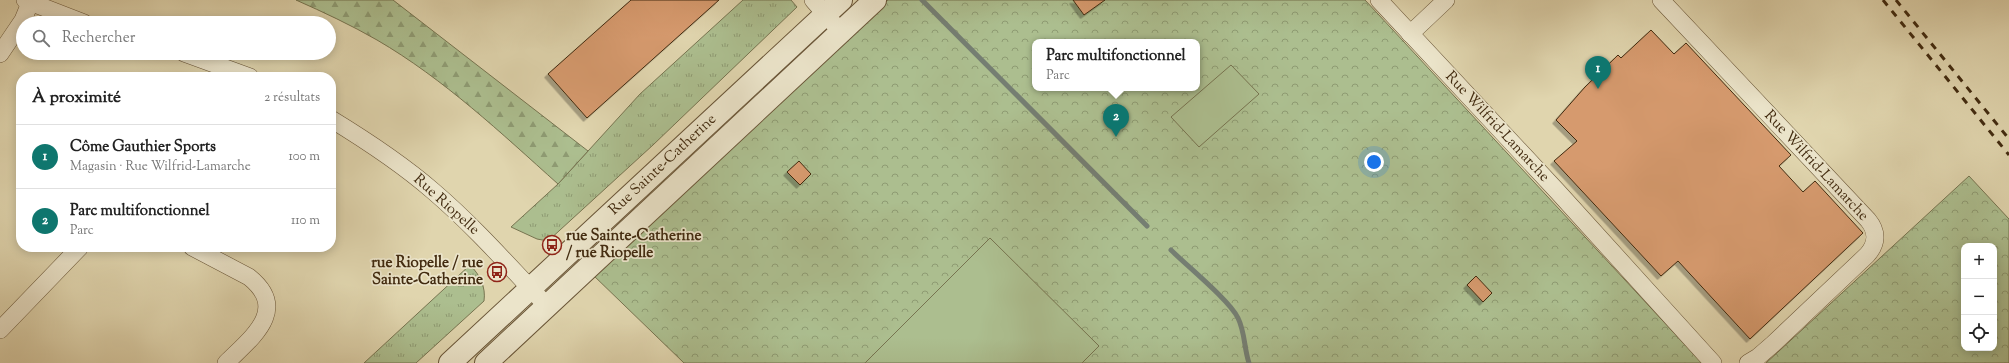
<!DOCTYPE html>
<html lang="fr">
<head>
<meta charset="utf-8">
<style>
  body { margin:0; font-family:"Sorts Mill Goudy",serif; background:#f2f2f2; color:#222 }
  .controls { position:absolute; right:12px; bottom:12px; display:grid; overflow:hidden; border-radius:8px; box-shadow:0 2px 10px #0003 }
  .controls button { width:36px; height:36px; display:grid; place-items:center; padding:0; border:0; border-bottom:1px solid #e0e0e0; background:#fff; color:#222; font:20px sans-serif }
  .you { position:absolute; left:1374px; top:162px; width:14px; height:14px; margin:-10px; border:3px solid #fff; border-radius:50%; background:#1a73e8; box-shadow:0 0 0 6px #1a73e833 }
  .badge { display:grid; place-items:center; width:26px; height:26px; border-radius:50%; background:#0f766e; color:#fff; font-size:13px; font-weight:700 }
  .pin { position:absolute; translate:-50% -33px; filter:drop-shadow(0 1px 2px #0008) }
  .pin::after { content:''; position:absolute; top:21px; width:14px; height:12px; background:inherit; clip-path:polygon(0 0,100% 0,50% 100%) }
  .popup { position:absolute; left:1032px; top:39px; width:168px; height:52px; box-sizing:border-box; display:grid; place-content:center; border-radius:8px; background:#fff; filter:drop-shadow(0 1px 3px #0005); font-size:13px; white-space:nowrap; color:#767676 }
  .popup b { font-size:15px; color:#222 }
  .popup::after { content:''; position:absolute; left:50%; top:100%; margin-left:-8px; border:8px solid transparent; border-top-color:#fff }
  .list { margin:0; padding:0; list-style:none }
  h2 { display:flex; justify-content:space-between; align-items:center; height:52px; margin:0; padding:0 16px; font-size:17px }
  h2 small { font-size:13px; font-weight:400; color:#767676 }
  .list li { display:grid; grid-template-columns:26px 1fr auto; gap:12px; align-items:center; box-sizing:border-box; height:64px; padding:0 16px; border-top:1px solid #e0e0e0 }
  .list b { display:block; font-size:15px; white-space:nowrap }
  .list p { margin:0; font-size:13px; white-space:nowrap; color:#767676 }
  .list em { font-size:13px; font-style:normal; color:#767676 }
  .icon { flex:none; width:22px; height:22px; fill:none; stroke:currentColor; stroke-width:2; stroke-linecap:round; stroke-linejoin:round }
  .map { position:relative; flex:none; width:2009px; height:363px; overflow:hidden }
  .search { position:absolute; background:#fff; box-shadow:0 2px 10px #0003; left:16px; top:16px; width:320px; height:44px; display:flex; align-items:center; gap:10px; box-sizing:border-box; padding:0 14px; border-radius:22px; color:#767676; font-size:15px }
  .panel { position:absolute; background:#fff; box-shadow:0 2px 10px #0003; left:16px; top:72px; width:320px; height:180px; border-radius:16px }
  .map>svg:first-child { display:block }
  .grass { fill:url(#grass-tufts); stroke:#777450 }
  .forest { fill:url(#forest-firs); stroke:#777450 }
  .park { fill:url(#park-crowns); stroke:#777450; fill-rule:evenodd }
  .garden { fill:#acbe8f; stroke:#777450 }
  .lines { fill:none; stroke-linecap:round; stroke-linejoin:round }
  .stream { stroke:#757e72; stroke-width:5 }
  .building { fill:#d69a6e; stroke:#422b10; filter:url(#shadow) }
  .minor-casing { stroke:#6a5638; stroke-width:18 }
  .tertiary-casing { stroke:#6a5638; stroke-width:24 }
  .minor { stroke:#ebe4ca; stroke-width:17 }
  .tertiary { stroke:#ebe4ca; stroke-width:22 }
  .rail { stroke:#422b10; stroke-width:3; stroke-dasharray:7 7; stroke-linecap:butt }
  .labels { text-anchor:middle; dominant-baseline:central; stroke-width:3.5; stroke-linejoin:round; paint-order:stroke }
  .street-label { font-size:15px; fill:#422b10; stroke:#ebe4ca }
  .poi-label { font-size:15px; font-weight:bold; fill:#422b10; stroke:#ebe4ca; text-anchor:start }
</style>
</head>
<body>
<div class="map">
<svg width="2009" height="363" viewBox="0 0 2009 363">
  <defs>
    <pattern id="grass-tufts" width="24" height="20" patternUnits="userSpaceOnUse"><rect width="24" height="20" fill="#acbe8f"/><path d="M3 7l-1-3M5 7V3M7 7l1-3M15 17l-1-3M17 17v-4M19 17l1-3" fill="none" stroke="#8e9b73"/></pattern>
    <pattern id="forest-firs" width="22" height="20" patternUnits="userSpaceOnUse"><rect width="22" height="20" fill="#acbe8f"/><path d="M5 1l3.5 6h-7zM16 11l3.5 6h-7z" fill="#8e9b73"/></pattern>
    <pattern id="park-crowns" width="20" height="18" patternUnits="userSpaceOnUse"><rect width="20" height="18" fill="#acbe8f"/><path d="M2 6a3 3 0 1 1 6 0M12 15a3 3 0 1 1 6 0" fill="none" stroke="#8e9b73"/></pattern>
    <filter id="shadow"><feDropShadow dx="-3.5" dy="3.5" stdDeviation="0" flood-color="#0004"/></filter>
  </defs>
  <rect width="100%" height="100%" fill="#e0d5ae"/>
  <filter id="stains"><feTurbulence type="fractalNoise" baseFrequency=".005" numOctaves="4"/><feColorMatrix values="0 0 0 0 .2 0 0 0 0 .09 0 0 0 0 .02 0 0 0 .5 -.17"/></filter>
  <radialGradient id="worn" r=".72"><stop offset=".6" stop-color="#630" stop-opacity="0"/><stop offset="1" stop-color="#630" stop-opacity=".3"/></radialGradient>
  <g class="grass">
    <polygon points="743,0 791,0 797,7 653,145 548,241 537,239 511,227 558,184 640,94"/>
    <path d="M470 265C480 275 486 287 484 301L416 363H364Z"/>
  </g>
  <path class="forest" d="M296 0H393L588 151 558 184C501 133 444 79 377 40 351 25 323 12 296 0Z"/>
  <g class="park">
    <path d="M888 0H1365L1702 363H684L592 274ZM1035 42H1197V88H1035Z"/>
    <path d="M1969 176 2009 219V363H1766ZM1964 246H1994V348H1964Z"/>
  </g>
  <g class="garden">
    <polygon points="1231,65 1259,94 1199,147 1171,117"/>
    <polygon points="990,238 1099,346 1082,363 865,363"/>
  </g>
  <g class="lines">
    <g class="stream">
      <polyline points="922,0 1147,226"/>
      <path d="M1171 250C1187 266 1229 300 1238 318 1245 332 1244 348 1249 363"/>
    </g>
  </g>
  <g class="building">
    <polygon points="631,0 719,0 587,118 548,74"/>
    <polygon points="1073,0 1105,0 1084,15"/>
    <polygon points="1651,30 1674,54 1686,43 1791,155 1779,166 1803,192 1815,181 1863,233 1750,339 1678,261 1661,276 1554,161 1577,141 1556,120 1585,87 1618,55 1621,58"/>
    <polygon points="799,161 811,174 800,185 787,172"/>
    <polygon points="1476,276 1492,293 1483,302 1467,285"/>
  </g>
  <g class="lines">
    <defs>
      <g id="minor">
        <polyline points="25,0 84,23"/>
        <polyline points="813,0 841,32"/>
        <polyline points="1379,0 1558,192 1713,363"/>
        <path d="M1661 0 1868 220C1878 232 1877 244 1867 255L1773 344 1758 357 1748 363"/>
        <polyline points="1410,34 1446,0"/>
        <polyline points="184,53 250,77"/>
        <polyline points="0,54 23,20 30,3"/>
        <path d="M331 119C367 141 402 164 433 191 474 226 510 267 547 306"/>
        <path d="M192 247 249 277C290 310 251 338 226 363"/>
        <polyline points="0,330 80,247"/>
      </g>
      <g id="tertiary">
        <polyline points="450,363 841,0"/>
        <polyline points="486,363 875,0"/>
      </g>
    </defs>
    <use href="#minor" class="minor-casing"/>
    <use href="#tertiary" class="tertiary-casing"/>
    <use href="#minor" class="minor"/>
    <use href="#tertiary" class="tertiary"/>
    <g class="rail">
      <polyline points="1883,0 2009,155"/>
      <polyline points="1896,0 2009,139"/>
    </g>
  </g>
  <defs>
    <symbol id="bus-ring" viewBox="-11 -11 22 22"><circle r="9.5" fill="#ebe4ca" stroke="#8f2418" stroke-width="1.5"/><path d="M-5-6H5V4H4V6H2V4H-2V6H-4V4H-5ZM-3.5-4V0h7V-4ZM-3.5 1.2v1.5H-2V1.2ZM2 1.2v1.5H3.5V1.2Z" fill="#8f2418"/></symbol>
  </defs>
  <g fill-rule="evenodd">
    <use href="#bus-ring" x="541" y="234" width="22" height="22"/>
    <use href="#bus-ring" x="486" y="261" width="22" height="22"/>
  </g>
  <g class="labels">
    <g class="street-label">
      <text transform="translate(1497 127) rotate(47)">Rue Wilfrid-Lamarche</text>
      <text transform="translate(663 165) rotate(-43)">Rue Sainte-Catherine</text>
      <text transform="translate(1816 166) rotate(47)">Rue Wilfrid-Lamarche</text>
      <text transform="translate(446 205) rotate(42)">Rue Riopelle</text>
    </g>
    <g class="poi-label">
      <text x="566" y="236">rue Sainte-Catherine<tspan x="566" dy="17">/ rue Riopelle</tspan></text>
      <text x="483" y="263" text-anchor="end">rue Riopelle / rue<tspan x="483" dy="17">Sainte-Catherine</tspan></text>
    </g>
  </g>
  <rect width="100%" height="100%" filter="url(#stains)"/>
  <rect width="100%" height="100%" fill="url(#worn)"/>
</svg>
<div class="controls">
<button>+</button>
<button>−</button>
<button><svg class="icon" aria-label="locate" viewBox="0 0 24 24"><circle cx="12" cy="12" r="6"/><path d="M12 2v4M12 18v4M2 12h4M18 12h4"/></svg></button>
</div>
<div class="you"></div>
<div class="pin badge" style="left:1598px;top:89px">1</div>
<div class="pin badge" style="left:1116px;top:137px">2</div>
<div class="popup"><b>Parc multifonctionnel</b>Parc</div>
<div class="search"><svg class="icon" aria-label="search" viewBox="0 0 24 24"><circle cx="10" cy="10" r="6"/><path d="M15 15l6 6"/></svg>Rechercher</div>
<section class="panel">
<h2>À proximité<small>2 résultats</small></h2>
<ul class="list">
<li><span class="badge">1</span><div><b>Côme Gauthier Sports</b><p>Magasin · Rue Wilfrid-Lamarche</p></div><em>100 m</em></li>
<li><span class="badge">2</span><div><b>Parc multifonctionnel</b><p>Parc</p></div><em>110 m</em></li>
</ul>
</section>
</div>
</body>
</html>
